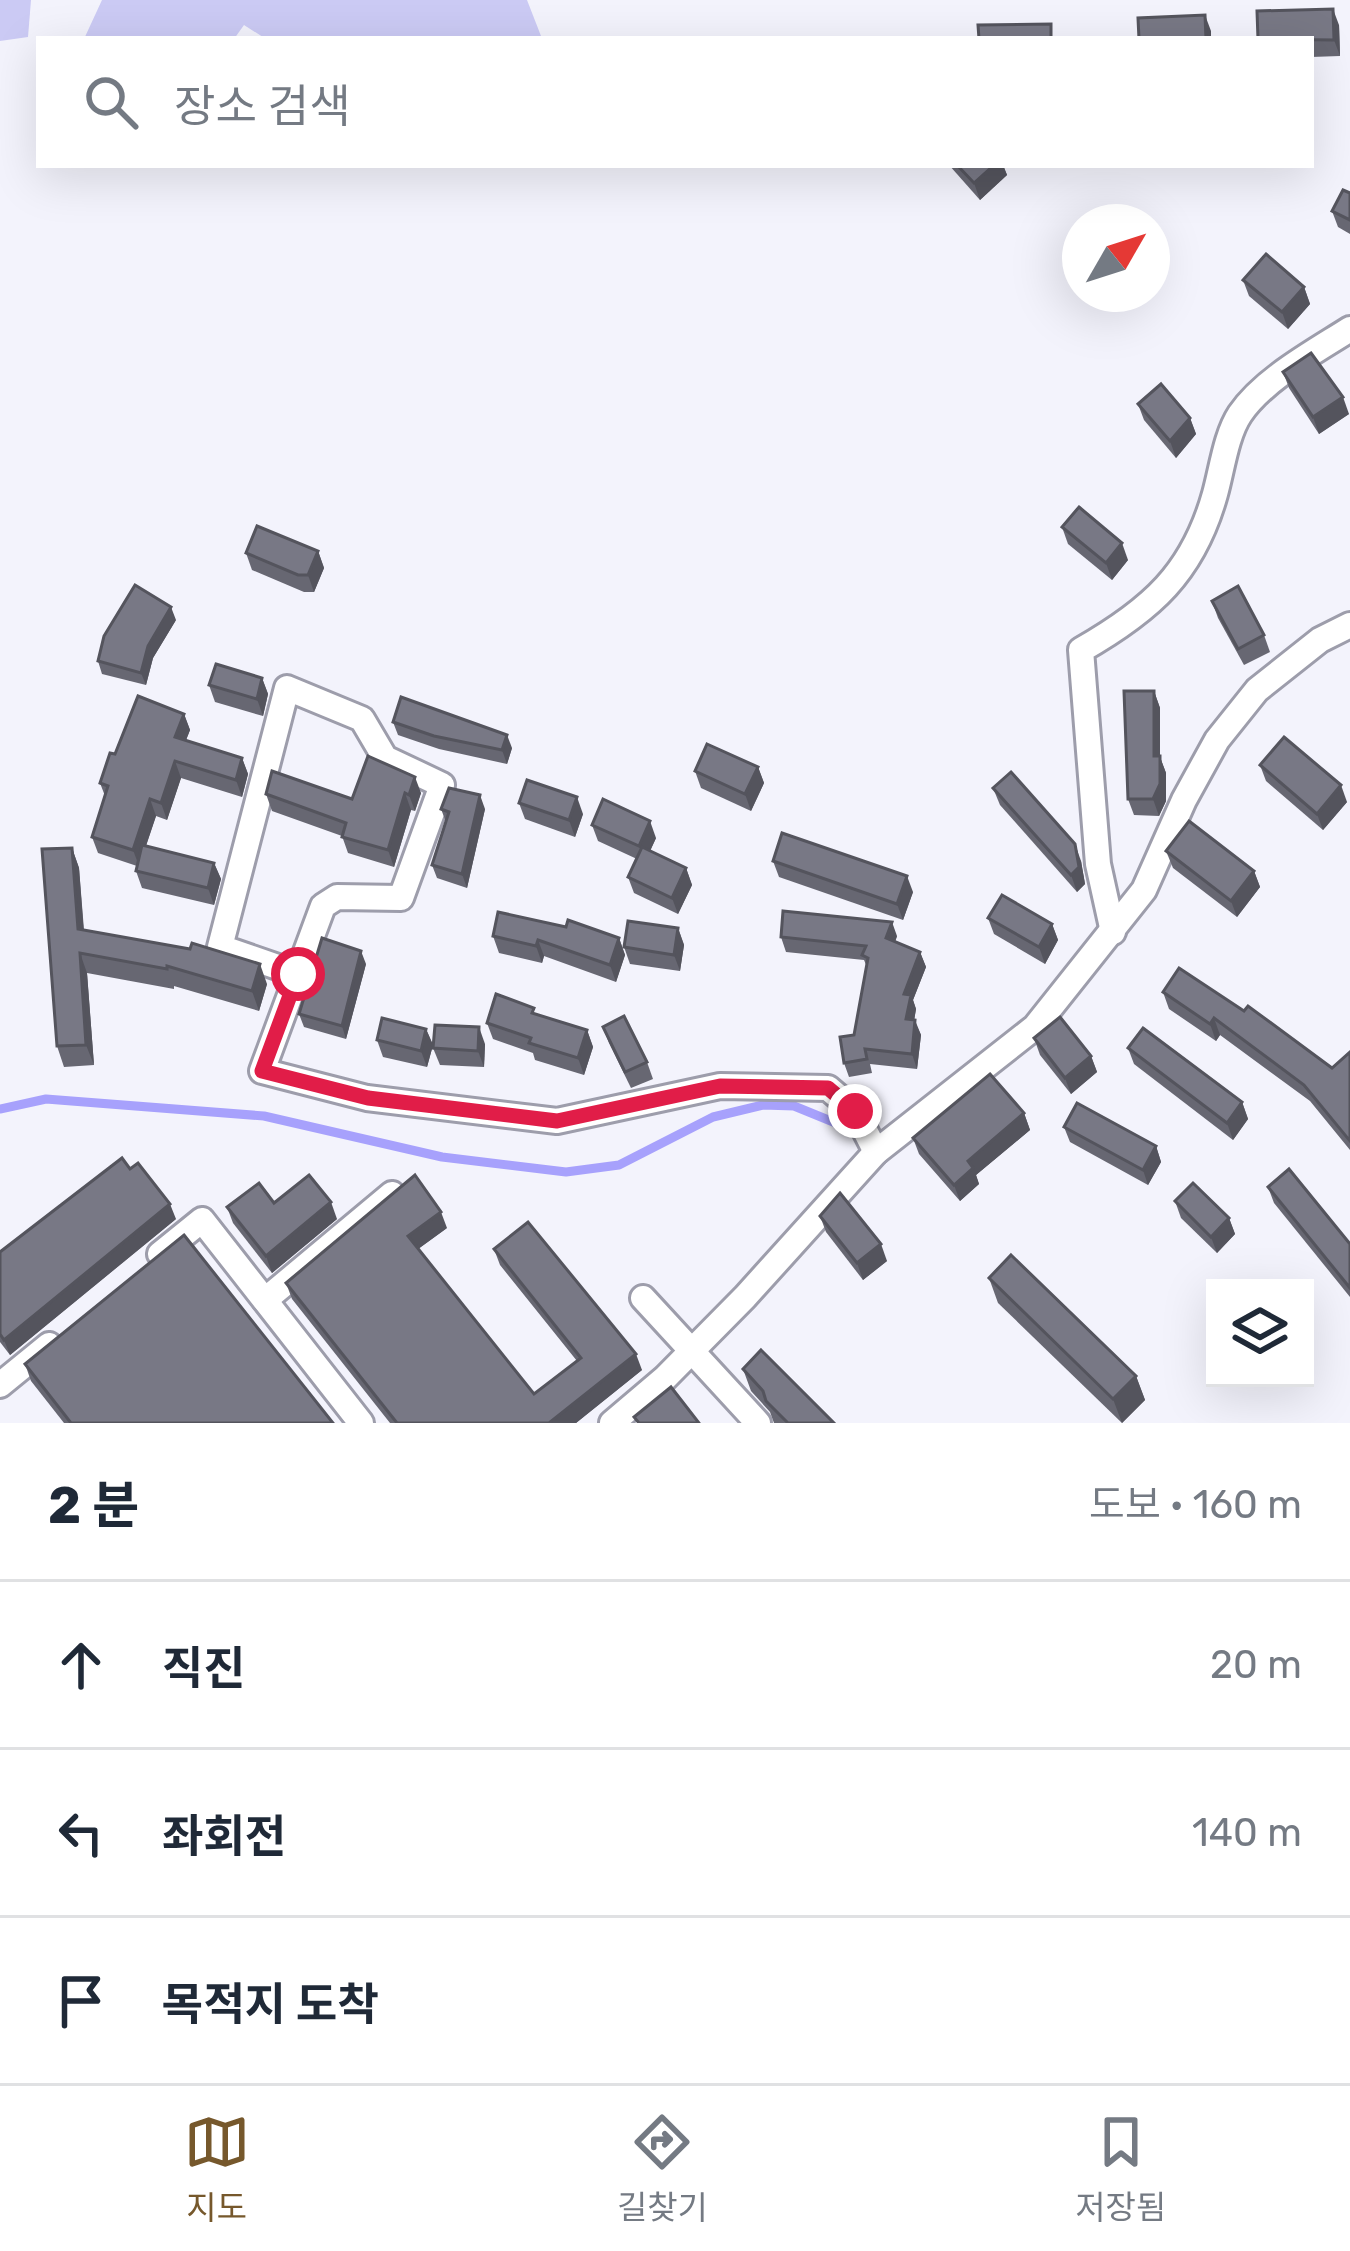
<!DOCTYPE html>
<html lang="ko">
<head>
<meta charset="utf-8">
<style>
  body { margin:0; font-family:Rubik,"Noto Sans KR",sans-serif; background:#f2f2f3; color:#1f2937 }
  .controls { position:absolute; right:36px; bottom:36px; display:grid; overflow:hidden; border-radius:0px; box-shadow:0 12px 48px #0002 }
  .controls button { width:108px; height:108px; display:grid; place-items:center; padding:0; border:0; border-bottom:3px solid #e0e1e3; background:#fff; color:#1f2937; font:60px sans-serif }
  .compass { position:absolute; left:1062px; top:204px; width:108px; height:108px; border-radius:50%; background:#fff; box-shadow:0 12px 48px #0002; rotate:51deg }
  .stop { position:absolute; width:36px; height:36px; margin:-27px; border:9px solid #e11d48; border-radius:50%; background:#fff }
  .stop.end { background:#e11d48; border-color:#fff; box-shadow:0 3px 12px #0008 }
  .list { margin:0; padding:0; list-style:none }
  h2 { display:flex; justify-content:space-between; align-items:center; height:156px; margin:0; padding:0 48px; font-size:51px }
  h2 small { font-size:39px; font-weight:400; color:#747a83 }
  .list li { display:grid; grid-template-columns:78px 1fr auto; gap:36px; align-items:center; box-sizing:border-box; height:168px; padding:0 48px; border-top:3px solid #e0e1e3 }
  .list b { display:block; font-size:45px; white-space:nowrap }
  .list em { font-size:39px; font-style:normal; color:#747a83 }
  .icon { flex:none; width:66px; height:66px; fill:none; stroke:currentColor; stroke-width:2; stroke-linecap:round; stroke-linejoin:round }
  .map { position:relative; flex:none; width:1350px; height:1423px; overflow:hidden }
  .search { position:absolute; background:#fff; box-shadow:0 12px 48px #0002; left:36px; right:36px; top:36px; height:132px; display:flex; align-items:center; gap:30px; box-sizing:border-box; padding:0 42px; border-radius:0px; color:#747a83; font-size:45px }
  .sheet { height:660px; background:#fff }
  nav { display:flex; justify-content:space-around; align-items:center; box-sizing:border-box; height:168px; border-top:3px solid #e0e1e3; background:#fff; font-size:33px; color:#747a83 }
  nav a { display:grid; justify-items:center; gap:6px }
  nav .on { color:#76582c }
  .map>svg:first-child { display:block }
  .green { fill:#cbcaf4 }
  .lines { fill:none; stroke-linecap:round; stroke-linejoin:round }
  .stream { stroke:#a7a1fc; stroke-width:9 }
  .street-casing { stroke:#9d9dab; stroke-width:30 }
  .street { stroke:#fff; stroke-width:24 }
  .wall { fill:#676772 }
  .shaded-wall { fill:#54545d }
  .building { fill:#787885; stroke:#54545d; stroke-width:3 }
  .route { stroke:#e11d48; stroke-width:15 }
</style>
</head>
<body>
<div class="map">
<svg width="1350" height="1423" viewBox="0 0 1350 1423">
  <rect width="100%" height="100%" fill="#f3f3fc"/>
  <g class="green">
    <polygon points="0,0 31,0 28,37 0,41"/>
    <polygon points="102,0 527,0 541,36 266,39 244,25 234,39 84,39"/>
  </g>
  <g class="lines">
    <polyline class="stream" points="0,1109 46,1099 264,1116 442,1157 566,1172 619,1165 713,1117 763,1105 794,1106 848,1128"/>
    <defs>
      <g id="street">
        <path d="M1113 932 1098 864 1081 650C1151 610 1193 573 1215 494 1222 469 1226 435 1240 414 1264 379 1314 352 1350 329"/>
        <polyline points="298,974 220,947 287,688 362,719 385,758 442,785 401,898 337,897 323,906 262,1071 367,1098 557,1121 720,1086 828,1088 855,1111 876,1152"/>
        <polyline points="160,1254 202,1220 361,1423"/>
        <polyline points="643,1298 758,1423"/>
        <polyline points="265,1300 392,1194"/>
        <polyline points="0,1385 49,1345"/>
        <polyline points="612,1423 665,1378 745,1297 876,1152 1035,1027 1144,890 1184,800 1217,740 1257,690 1320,640 1350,625"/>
      </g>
    </defs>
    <use href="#street" class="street-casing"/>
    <use href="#street" class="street"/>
  </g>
  <g class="wall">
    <polygon points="1339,25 1340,56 1311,57 1311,39"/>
    <polygon points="949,165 1003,165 1007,175 980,200"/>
    <polygon points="1350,193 1350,234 1338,227 1332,211"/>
    <polygon points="1243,280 1304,287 1310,304 1288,329 1249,296"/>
    <polygon points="1283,372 1349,414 1319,434 1289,388"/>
    <polygon points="1138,404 1190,418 1196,434 1176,458 1144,420"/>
    <polygon points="1062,527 1128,560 1112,580 1068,544"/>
    <polygon points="318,551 324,568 314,592 304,592 252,570 246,553"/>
    <polygon points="1212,601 1264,635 1270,652 1244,665 1218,618"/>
    <polygon points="176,620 153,658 146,685 102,674 98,661"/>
    <polygon points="262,678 268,694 263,716 215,702 209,685"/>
    <polygon points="1154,691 1160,708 1160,757 1166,773 1166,801 1159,816 1134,815 1128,799"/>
    <polygon points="184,714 190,730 186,740 242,758 248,774 242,797 181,778 167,820 156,816 146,846 214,863 221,879 214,905 142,888 136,871 137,866 98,853 92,837 105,796 100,783 115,754"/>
    <polygon points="393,722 512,748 507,764 439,749 398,735"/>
    <polygon points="368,756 421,793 415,811 411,810 394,867 348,853 342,836 272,811 266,794 352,799"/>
    <polygon points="1260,765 1347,802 1323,830 1266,781"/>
    <polygon points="758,767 764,783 751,811 701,788 695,771"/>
    <polygon points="993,788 1081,861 1085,884 1077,892 1000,805"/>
    <polygon points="519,803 583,814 575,837 525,819"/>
    <polygon points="441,809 485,809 467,888 437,878 432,865 446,822"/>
    <polygon points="592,825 656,838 650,851 686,868 692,885 678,914 634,893 628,877 637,859 598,841"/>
    <polygon points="72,848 79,868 84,930 267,984 259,1011 174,986 174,989 87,973 94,1065 64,1067 57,1046"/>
    <polygon points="1166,851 1254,871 1260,887 1237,917 1173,868"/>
    <polygon points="773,861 913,892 903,920 779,877"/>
    <polygon points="988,918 1052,924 1058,940 1045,964 994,934"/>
    <polygon points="678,928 684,945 680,971 630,964 624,947"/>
    <polygon points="493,936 619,938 625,955 616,982 544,956 542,963 499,953"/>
    <polygon points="897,936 895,942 920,952 926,967 913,1000 916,1009 914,1020 921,1035 917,1069 870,1064 872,1073 849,1077 844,1063 854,1035 867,967 864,960 786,952 781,937"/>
    <polygon points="366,964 346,1039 304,1027 299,1014"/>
    <polygon points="1163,992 1332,1068 1350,1052 1350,1150 1310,1101 1220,1035 1216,1041 1169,1009"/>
    <polygon points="537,1015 587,1030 593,1047 584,1075 535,1060 533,1053 493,1039 487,1023"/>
    <polygon points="603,1027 647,1062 653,1079 631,1088 609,1043"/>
    <polygon points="426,1029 433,1045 427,1067 383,1057 377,1040"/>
    <polygon points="1034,1038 1091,1056 1097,1072 1071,1094 1040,1055"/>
    <polygon points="485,1044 484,1067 440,1065 433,1048"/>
    <polygon points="1128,1048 1242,1102 1248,1119 1233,1140 1134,1064"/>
    <polygon points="1024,1113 1030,1130 976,1175 979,1184 960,1201 919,1154 913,1138"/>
    <polygon points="1064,1127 1156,1146 1161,1162 1148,1185 1070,1142"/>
    <polygon points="1268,1187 1350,1244 1350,1297 1274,1203"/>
    <polygon points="1175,1201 1229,1218 1235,1234 1217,1253 1181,1218"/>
    <polygon points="274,1203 337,1219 272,1273 233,1223 227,1207"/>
    <polygon points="820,1216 887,1261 863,1280 826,1232"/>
    <polygon points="176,1219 10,1355 0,1342 0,1252"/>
    <polygon points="447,1228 418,1249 534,1394 577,1361 500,1265 494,1249 642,1370 576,1423 390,1423 292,1299 286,1283"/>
    <polygon points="989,1278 1136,1376 1145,1400 1122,1423 998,1303"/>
    <polygon points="25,1364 333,1423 64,1423 31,1381"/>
    <polygon points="743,1369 834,1423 774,1423 770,1412 751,1391"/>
  </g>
  <g class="shaded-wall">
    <polygon points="1333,9 1339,25 1340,56 1334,40"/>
    <polygon points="1205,15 1211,31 1211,39 1206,39"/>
    <polygon points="994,165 1003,165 1007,175 980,200 974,183"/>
    <polygon points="1304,287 1310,304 1288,329 1282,312"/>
    <polygon points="1343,397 1349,414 1319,434 1313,417"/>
    <polygon points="1190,418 1196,434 1176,458 1170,441"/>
    <polygon points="1122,543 1128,560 1112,580 1106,563"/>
    <polygon points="318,551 324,568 314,592 308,575"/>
    <polygon points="171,607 176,620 153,658 146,685 141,673 148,646"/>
    <polygon points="262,678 268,694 263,716 257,699"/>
    <polygon points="1154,691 1160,708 1160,757 1166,773 1166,801 1159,816 1153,799"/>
    <polygon points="184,714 190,730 181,753 175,737"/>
    <polygon points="507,735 512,748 507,764 502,750"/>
    <polygon points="242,758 248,774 242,797 236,780"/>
    <polygon points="175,761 181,778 167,820 161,803"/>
    <polygon points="758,767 764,783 751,811 745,794"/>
    <polygon points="415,777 421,793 415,811 409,795"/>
    <polygon points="1341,785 1347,802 1323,830 1317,814"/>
    <polygon points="405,793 411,810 394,867 388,850"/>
    <polygon points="480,795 485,809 467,888 462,874"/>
    <polygon points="577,797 583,814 575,837 569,820"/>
    <polygon points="150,799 156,816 139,866 133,850"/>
    <polygon points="650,821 656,838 645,862 639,846"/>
    <polygon points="1075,844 1081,861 1085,884 1077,892 1071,875"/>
    <polygon points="72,848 79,868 85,949 78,929"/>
    <polygon points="214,863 221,879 214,905 208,888"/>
    <polygon points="686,868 692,885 678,914 672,898"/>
    <polygon points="1254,871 1260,887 1237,917 1231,901"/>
    <polygon points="907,876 913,892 903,920 897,904"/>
    <polygon points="892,922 897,936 891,953 886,938"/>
    <polygon points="1052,924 1058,940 1045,964 1039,947"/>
    <polygon points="678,928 684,945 680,971 674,955"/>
    <polygon points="619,938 625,955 616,982 610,965"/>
    <polygon points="538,940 544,956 542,963 536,946"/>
    <polygon points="361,951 366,964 346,1039 342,1026"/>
    <polygon points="920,952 926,967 913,1000 916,1009 912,1034 906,1019 904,994"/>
    <polygon points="80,953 87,973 94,1065 86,1045"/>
    <polygon points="260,964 267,984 259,1011 252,991"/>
    <polygon points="1214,1018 1220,1035 1216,1041 1210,1024"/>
    <polygon points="915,1020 921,1035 917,1069 912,1054"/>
    <polygon points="479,1027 485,1044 484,1067 478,1051"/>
    <polygon points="426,1029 433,1045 427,1067 421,1051"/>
    <polygon points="587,1030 593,1047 584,1075 578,1058"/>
    <polygon points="1091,1056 1097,1072 1071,1094 1065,1078"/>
    <polygon points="1242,1102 1248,1119 1233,1140 1227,1123"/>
    <polygon points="1024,1113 1030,1130 976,1175 979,1184 960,1201 954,1185 968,1161"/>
    <polygon points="1156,1146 1161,1162 1148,1185 1143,1170"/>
    <polygon points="331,1202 337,1219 272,1273 266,1256"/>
    <polygon points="170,1204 176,1219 10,1355 4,1340"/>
    <polygon points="441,1212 447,1228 414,1252 408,1236"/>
    <polygon points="1229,1218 1235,1234 1217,1253 1211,1237"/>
    <polygon points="881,1244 887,1261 863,1280 857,1263"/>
    <polygon points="636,1354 642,1370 576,1423 549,1423"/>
    <polygon points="1136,1376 1145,1400 1122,1423 1113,1399"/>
  </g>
  <g class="building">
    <polygon points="1333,9 1334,40 1258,39 1257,11"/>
    <polygon points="1205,15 1206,39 1139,39 1138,18"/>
    <polygon points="1051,24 1051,39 979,39 978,25"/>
    <polygon points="957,165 994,165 974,183"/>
    <polygon points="1343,190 1350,193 1350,220 1332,211"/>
    <polygon points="1266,254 1304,287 1282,312 1243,280"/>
    <polygon points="1311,353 1343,397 1313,417 1283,372"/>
    <polygon points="1161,384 1190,418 1170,441 1138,404"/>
    <polygon points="1079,507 1122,543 1106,563 1062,527"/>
    <polygon points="257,526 318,551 308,575 298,575 246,553"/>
    <polygon points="135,585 171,607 148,646 141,673 98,661 104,636"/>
    <polygon points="1238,586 1264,635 1238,649 1212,601"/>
    <polygon points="216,664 262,678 257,699 209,685"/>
    <polygon points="1124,691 1154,691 1154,756 1160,756 1160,784 1153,799 1128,799"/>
    <polygon points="138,696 184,714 175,737 242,758 236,780 175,761 161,803 150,799 133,850 92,837 108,786 100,783 110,753 115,754"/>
    <polygon points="401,697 507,735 502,750 434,736 393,722"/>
    <polygon points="1284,737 1341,785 1317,814 1260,765"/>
    <polygon points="707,744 758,767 745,794 695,771"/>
    <polygon points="368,756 415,777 409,795 405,793 388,850 342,837 346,823 266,794 272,771 352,799"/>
    <polygon points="1011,772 1075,844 1079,867 1071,875 993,788"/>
    <polygon points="527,780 577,797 569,820 519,803"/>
    <polygon points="449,788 480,795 462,874 432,865 449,812 441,809"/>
    <polygon points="603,799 650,821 639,846 592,825"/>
    <polygon points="1189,821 1254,871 1231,901 1166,851"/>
    <polygon points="782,833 907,876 897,904 773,861"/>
    <polygon points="142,845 214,863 208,888 136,871"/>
    <polygon points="642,847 686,868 672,898 628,877"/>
    <polygon points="72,848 78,929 190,949 192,943 260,964 252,991 167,966 167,969 80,953 86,1045 57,1046 42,849"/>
    <polygon points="1002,895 1052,924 1039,947 988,918"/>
    <polygon points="783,911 892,922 886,938 920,952 904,994 911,995 906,1019 915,1020 912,1054 865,1049 867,1059 844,1063 840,1037 854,1035 868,958 862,955 866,946 781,937"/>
    <polygon points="498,912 566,927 568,920 619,938 610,965 538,940 536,946 493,936"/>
    <polygon points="628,921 678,928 674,955 624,947"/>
    <polygon points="322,938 361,951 342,1026 299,1014"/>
    <polygon points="1179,968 1244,1011 1248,1006 1332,1068 1350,1052 1350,1141 1304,1085 1214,1018 1210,1024 1163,992"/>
    <polygon points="496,994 534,1008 532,1013 587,1030 578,1058 529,1043 531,1038 487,1023"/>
    <polygon points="624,1016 647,1062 625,1072 603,1027"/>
    <polygon points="1060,1017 1091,1056 1065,1078 1034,1038"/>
    <polygon points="382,1018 426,1029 421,1051 377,1040"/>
    <polygon points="435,1025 479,1027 478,1051 433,1048"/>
    <polygon points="1143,1028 1242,1102 1227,1123 1128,1048"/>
    <polygon points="990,1074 1024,1113 968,1161 973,1168 954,1185 913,1138"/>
    <polygon points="1077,1103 1156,1146 1143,1170 1064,1127"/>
    <polygon points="122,1158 130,1169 138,1163 170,1204 4,1340 0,1334 0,1252"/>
    <polygon points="1289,1169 1350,1244 1350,1288 1268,1187"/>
    <polygon points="309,1175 331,1202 266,1256 227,1207 259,1183 274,1203"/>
    <polygon points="415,1175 441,1212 408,1236 534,1394 581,1358 494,1249 528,1222 636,1354 549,1423 397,1423 286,1283"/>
    <polygon points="1193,1183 1229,1218 1211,1237 1175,1201"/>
    <polygon points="840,1193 881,1244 857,1263 820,1216"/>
    <polygon points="184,1235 333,1423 71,1423 25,1364"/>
    <polygon points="1011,1255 1136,1376 1113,1399 989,1278"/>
    <polygon points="761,1350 834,1423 788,1423 766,1401 763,1391 743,1369"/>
    <polygon points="671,1387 699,1423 639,1423 634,1417"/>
  </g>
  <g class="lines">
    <polyline class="route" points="298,974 262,1071 368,1098 557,1121 720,1086 828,1088 855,1111"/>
  </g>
</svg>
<div class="controls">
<button><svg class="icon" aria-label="layers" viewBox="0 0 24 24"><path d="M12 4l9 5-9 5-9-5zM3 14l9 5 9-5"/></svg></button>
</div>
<svg class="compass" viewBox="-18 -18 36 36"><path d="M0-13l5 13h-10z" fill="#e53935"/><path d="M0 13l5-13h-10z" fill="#747a83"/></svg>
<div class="stop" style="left:298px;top:974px"></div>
<div class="stop end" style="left:855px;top:1111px"></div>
<div class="search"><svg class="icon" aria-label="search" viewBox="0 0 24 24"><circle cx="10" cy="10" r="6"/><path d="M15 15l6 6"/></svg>장소 검색</div>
</div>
<section class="sheet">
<h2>2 분<small>도보 · 160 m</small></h2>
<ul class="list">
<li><svg class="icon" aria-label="ahead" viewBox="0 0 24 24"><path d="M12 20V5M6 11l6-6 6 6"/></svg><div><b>직진</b></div><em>20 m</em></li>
<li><svg class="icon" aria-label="left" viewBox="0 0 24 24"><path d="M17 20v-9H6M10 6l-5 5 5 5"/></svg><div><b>좌회전</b></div><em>140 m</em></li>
<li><svg class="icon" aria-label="arrive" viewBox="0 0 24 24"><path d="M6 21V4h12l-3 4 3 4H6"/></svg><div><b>목적지 도착</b></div></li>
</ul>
</section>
<nav>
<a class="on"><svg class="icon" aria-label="map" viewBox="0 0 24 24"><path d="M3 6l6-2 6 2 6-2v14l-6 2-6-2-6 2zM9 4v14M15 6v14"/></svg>지도</a>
<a><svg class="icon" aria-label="directions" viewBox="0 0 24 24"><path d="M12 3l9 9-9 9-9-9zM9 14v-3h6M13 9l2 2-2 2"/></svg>길찾기</a>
<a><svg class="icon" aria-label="saved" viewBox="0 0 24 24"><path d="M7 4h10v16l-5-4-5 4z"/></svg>저장됨</a>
</nav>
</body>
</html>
